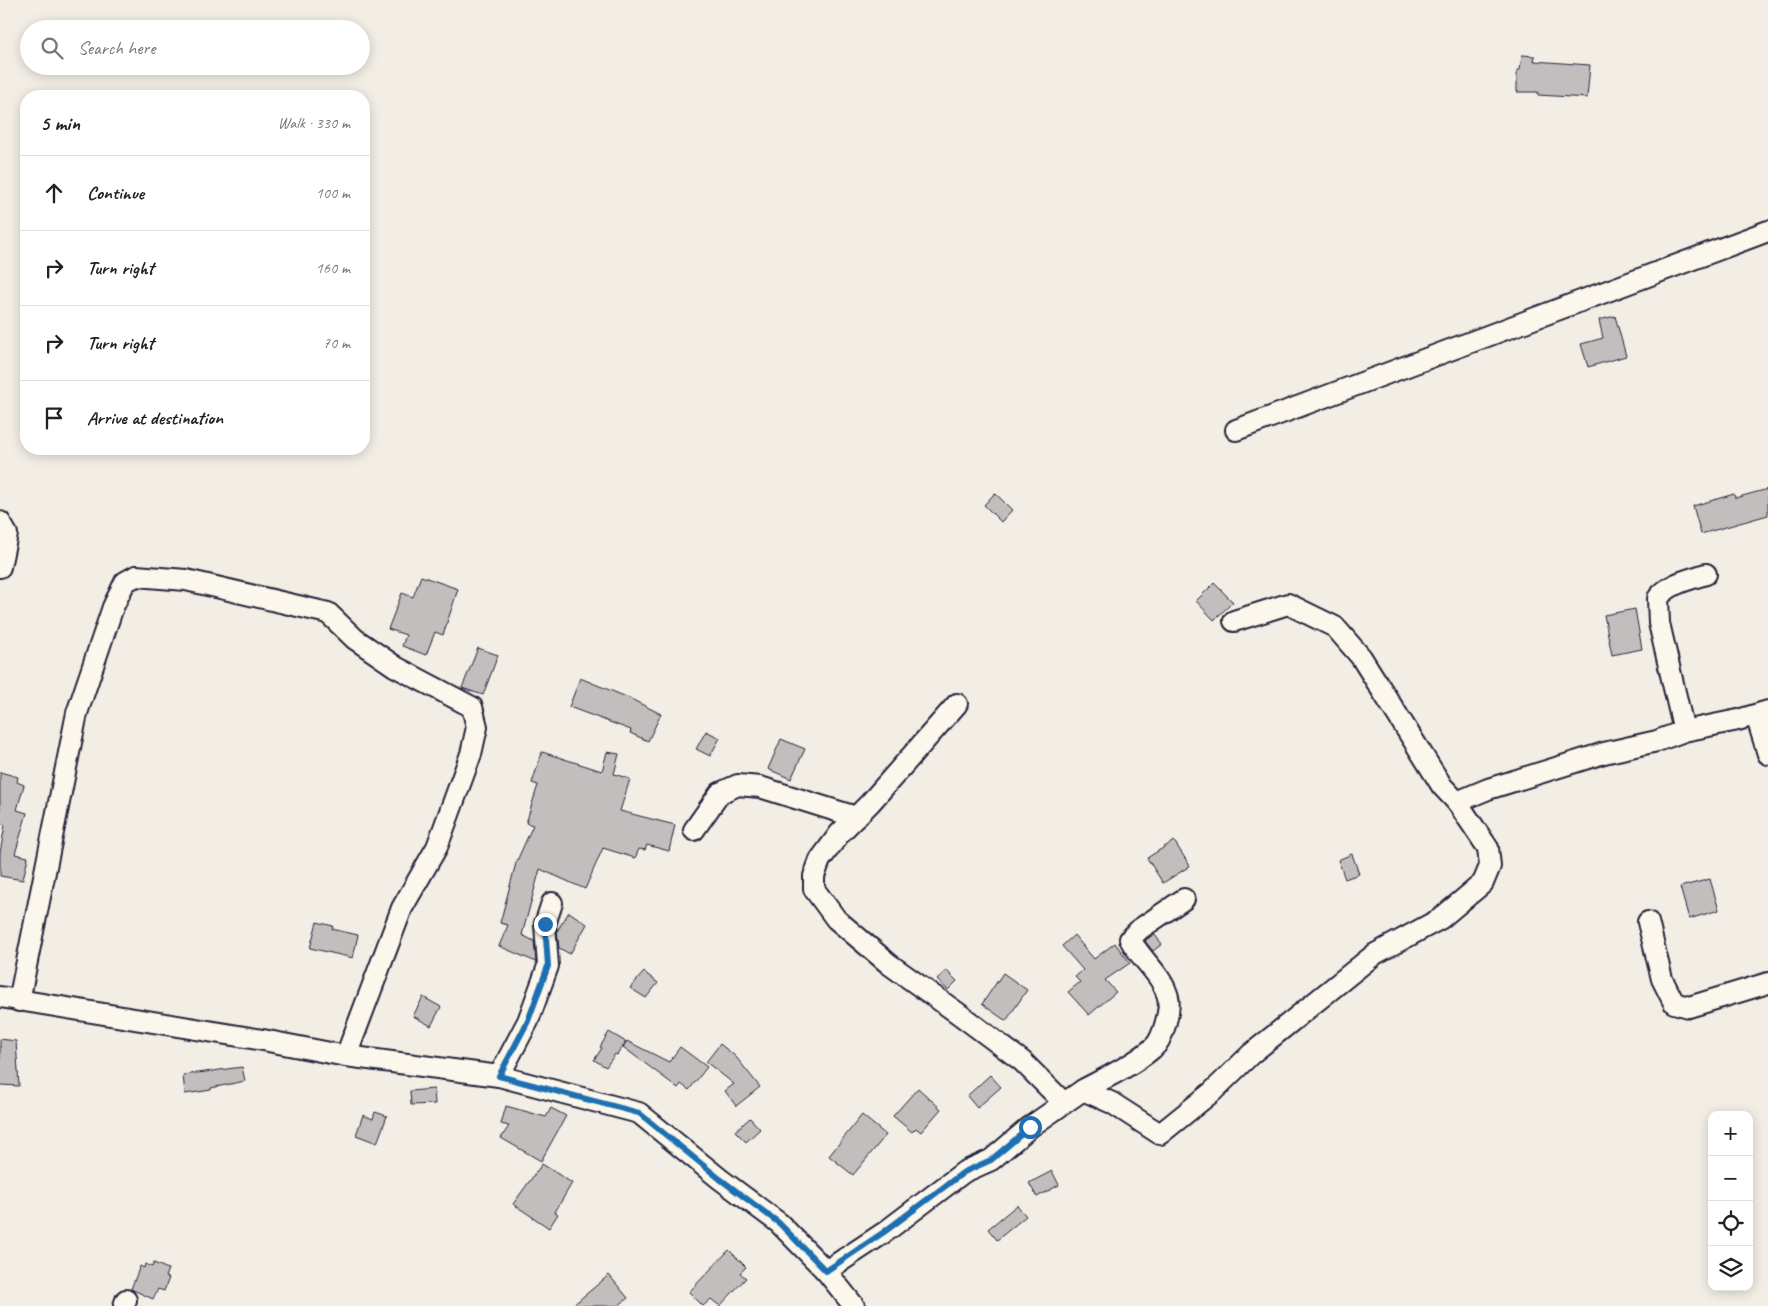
<!DOCTYPE html>
<html lang="en">
<head>
<meta charset="utf-8">
<style>
  body { margin:0; font-family:Caveat,sans-serif; background:#f2f2f2; color:#222 }
  .controls { position:absolute; right:15px; bottom:15px; display:grid; overflow:hidden; border-radius:10px; box-shadow:0 2px 12px #0003 }
  .controls button { width:45px; height:45px; display:grid; place-items:center; padding:0; border:0; border-bottom:1px solid #e0e0e0; background:#fff; color:#222; font:25px sans-serif }
  .stop { position:absolute; width:15px; height:15px; margin:-11px; border:4px solid #1f6fb2; border-radius:50%; background:#fff }
  .stop.end { background:#1f6fb2; border-color:#fff; box-shadow:0 1px 5px #0008 }
  .list { margin:0; padding:0; list-style:none }
  h2 { display:flex; justify-content:space-between; align-items:center; height:65px; margin:0; padding:0 20px; font-size:21px }
  h2 small { font-size:16px; font-weight:400; color:#767676 }
  .list li { display:grid; grid-template-columns:32px 1fr auto; gap:15px; align-items:center; box-sizing:border-box; height:75px; padding:0 20px; border-top:1px solid #e0e0e0 }
  .list b { display:block; font-size:19px; white-space:nowrap }
  .list em { font-size:16px; font-style:normal; color:#767676 }
  .icon { flex:none; width:28px; height:28px; fill:none; stroke:currentColor; stroke-width:2; stroke-linecap:round; stroke-linejoin:round }
  .map { position:relative; flex:none; width:1768px; height:1306px; overflow:hidden }
  .search { position:absolute; background:#fff; box-shadow:0 2px 12px #0003; left:20px; top:20px; width:350px; height:55px; display:flex; align-items:center; gap:12px; box-sizing:border-box; padding:0 18px; border-radius:28px; color:#767676; font-size:19px }
  .panel { position:absolute; background:#fff; box-shadow:0 2px 12px #0003; left:20px; top:90px; width:350px; height:365px; border-radius:20px }
  .map>svg:first-child { display:block }
  .building { fill:#c2bebe; stroke:#22223b }
  .lines { fill:none; stroke-linecap:round; stroke-linejoin:round }
  .minor-casing { stroke:#22223b; stroke-width:24 }
  .minor { stroke:#fbf7ec; stroke-width:20 }
  .route { stroke:#1f6fb2; stroke-width:6 }
</style>
</head>
<body>
<div class="map">
<svg width="1768" height="1306" viewBox="0 0 1768 1306">
  <rect width="100%" height="100%" fill="#f2eee5"/>
  <filter id="ink" filterUnits="userSpaceOnUse"><feTurbulence type="fractalNoise" baseFrequency=".02" numOctaves="2"/><feDisplacementMap in="SourceGraphic" scale="10" xChannelSelector="R" yChannelSelector="G"/><feConvolveMatrix kernelMatrix="1 2 1 2 8 2 1 2 1" color-interpolation-filters="sRGB"/></filter>
  <g filter="url(#ink)">
    <g class="building">
      <polygon points="1522,55 1535,56 1534,61 1590,65 1587,98 1538,95 1538,92 1517,92 1517,70 1520,70"/>
      <polygon points="1615,316 1626,356 1588,367 1581,344 1603,338 1599,320"/>
      <polygon points="1768,489 1768,515 1701,534 1693,506 1734,494 1735,498"/>
      <polygon points="995,493 1012,510 1001,522 984,505"/>
      <polygon points="421,576 458,589 443,635 435,632 426,655 402,646 406,635 388,629 402,593 413,597"/>
      <polygon points="1214,583 1233,602 1214,620 1196,601"/>
      <polygon points="1635,609 1642,649 1612,655 1604,615"/>
      <polygon points="478,648 498,655 483,695 462,688"/>
      <polygon points="580,678 629,698 661,714 648,741 630,733 631,730 569,707"/>
      <polygon points="706,731 720,738 710,756 696,749"/>
      <polygon points="781,739 805,749 791,779 768,769"/>
      <polygon points="542,752 602,771 607,752 619,754 614,774 630,779 620,811 675,825 669,851 647,845 645,850 639,849 635,858 603,848 585,889 540,869 522,935 534,941 536,962 499,946 508,925 500,923 516,863 533,825 526,823 538,785 532,783"/>
      <polygon points="0,772 18,777 17,782 24,785 17,810 27,813 15,854 28,857 23,880 0,876 0,853 5,825 0,823"/>
      <polygon points="1174,841 1190,866 1163,883 1147,858"/>
      <polygon points="1352,854 1359,874 1345,879 1338,860"/>
      <polygon points="1710,879 1719,910 1689,919 1680,887"/>
      <polygon points="569,912 587,924 570,954 559,948 557,931"/>
      <polygon points="317,922 333,926 332,929 358,935 353,958 310,948"/>
      <polygon points="1154,934 1162,944 1153,951 1145,941"/>
      <polygon points="1074,935 1094,959 1115,943 1130,963 1105,980 1116,992 1089,1015 1068,992 1080,982 1075,977 1083,970 1062,946"/>
      <polygon points="946,970 957,981 948,990 937,980"/>
      <polygon points="644,972 658,983 646,998 630,988"/>
      <polygon points="1003,973 1027,990 1006,1021 982,1004"/>
      <polygon points="423,997 441,1007 431,1026 413,1016"/>
      <polygon points="609,1032 626,1042 617,1055 615,1054 606,1067 594,1060 602,1048 600,1047"/>
      <polygon points="0,1039 16,1041 19,1086 0,1085"/>
      <polygon points="627,1041 669,1062 680,1047 707,1067 689,1090 681,1084 678,1088 623,1047"/>
      <polygon points="720,1044 736,1057 760,1087 736,1106 725,1091 734,1084 706,1062"/>
      <polygon points="242,1067 245,1081 211,1088 211,1090 185,1094 183,1075"/>
      <polygon points="990,1075 1001,1087 977,1108 967,1096"/>
      <polygon points="918,1088 941,1109 921,1132 916,1128 912,1132 893,1116"/>
      <polygon points="434,1089 435,1104 411,1105 410,1091"/>
      <polygon points="506,1106 546,1117 551,1108 566,1116 541,1161 501,1138 509,1126 501,1124"/>
      <polygon points="375,1112 387,1116 377,1143 356,1135 363,1115 373,1119"/>
      <polygon points="862,1115 886,1135 853,1175 829,1156"/>
      <polygon points="750,1118 760,1129 746,1142 735,1131"/>
      <polygon points="542,1164 572,1183 555,1212 558,1214 549,1228 513,1204"/>
      <polygon points="1052,1171 1059,1185 1037,1197 1029,1183"/>
      <polygon points="1017,1205 1026,1216 997,1240 988,1229"/>
      <polygon points="729,1250 746,1267 740,1273 746,1278 720,1306 711,1299 703,1306 689,1292"/>
      <polygon points="154,1263 168,1269 165,1277 169,1278 164,1291 158,1289 153,1299 131,1289 140,1266 144,1268 145,1264 152,1267"/>
      <polygon points="609,1275 628,1298 618,1306 572,1306"/>
    </g>
    <g class="lines">
      <defs>
        <g id="minor">
          <polyline points="1236,430 1768,231"/>
          <polyline points="0,522 7,534 0,567"/>
          <polyline points="1234,621 1288,604 1335,627 1361,657 1442,786 1457,802"/>
          <polyline points="957,704 870,803 840,833 820,860 814,876 814,889 836,919 889,964 959,1014 1022,1061 1064,1103"/>
          <polyline points="1756,715 1768,754"/>
          <path d="M1684 731 1659 623 1658 598C1670 583 1688 580 1706 574"/>
          <polyline points="694,830 720,793 738,785 760,787 856,817"/>
          <polyline points="1648,922 1662,979 1674,1003 1689,1007 1768,983"/>
          <polyline points="0,997 263,1040 346,1056 499,1076 639,1113 720,1179 779,1223 826,1271 854,1306"/>
          <polyline points="19,1001 77,713 113,607 125,582 136,576 186,580 328,613 355,639 396,667 472,707 477,727 471,754 437,847 402,908 346,1056"/>
          <polyline points="499,1076 528,1021 548,966 545,924 552,903"/>
          <path d="M1083 1090C1107 1077 1133 1065 1153 1048 1163 1040 1171 1009 1168 997 1162 974 1140 959 1130 939L1140 929 1184 899"/>
          <polyline points="826,1271 885,1232 964,1172 991,1160 1030,1127 1083,1090 1112,1103 1160,1134 1212,1092 1251,1054 1375,954 1440,919 1483,883 1490,866 1488,848 1457,802 1488,789 1604,753 1657,741 1684,731 1738,720 1768,711"/>
          <polyline points="124,1306 126,1300"/>
        </g>
      </defs>
      <use href="#minor" class="minor-casing"/>
      <use href="#minor" class="minor"/>
    </g>
  </g>
  <g class="lines" filter="url(#ink)">
    <polyline class="route" points="545,924 548,966 528,1021 499,1076 639,1113 720,1179 779,1223 826,1271 884,1232 964,1172 991,1160 1030,1127"/>
  </g>
</svg>
<div class="controls">
<button>+</button>
<button>−</button>
<button><svg class="icon" aria-label="locate" viewBox="0 0 24 24"><circle cx="12" cy="12" r="6"/><path d="M12 2v4M12 18v4M2 12h4M18 12h4"/></svg></button>
<button><svg class="icon" aria-label="layers" viewBox="0 0 24 24"><path d="M12 4l9 5-9 5-9-5zM3 14l9 5 9-5"/></svg></button>
</div>
<div class="stop" style="left:1030px;top:1127px"></div>
<div class="stop end" style="left:545px;top:924px"></div>
<div class="search"><svg class="icon" aria-label="search" viewBox="0 0 24 24"><circle cx="10" cy="10" r="6"/><path d="M15 15l6 6"/></svg>Search here</div>
<section class="panel">
<h2>5 min<small>Walk · 330 m</small></h2>
<ul class="list">
<li><svg class="icon" aria-label="ahead" viewBox="0 0 24 24"><path d="M12 20V5M6 11l6-6 6 6"/></svg><div><b>Continue</b></div><em>100 m</em></li>
<li><svg class="icon" aria-label="right" viewBox="0 0 24 24"><path d="M7 20v-9h11M14 6l5 5-5 5"/></svg><div><b>Turn right</b></div><em>160 m</em></li>
<li><svg class="icon" aria-label="right" viewBox="0 0 24 24"><path d="M7 20v-9h11M14 6l5 5-5 5"/></svg><div><b>Turn right</b></div><em>70 m</em></li>
<li><svg class="icon" aria-label="arrive" viewBox="0 0 24 24"><path d="M6 21V4h12l-3 4 3 4H6"/></svg><div><b>Arrive at destination</b></div></li>
</ul>
</section>
</div>
</body>
</html>
